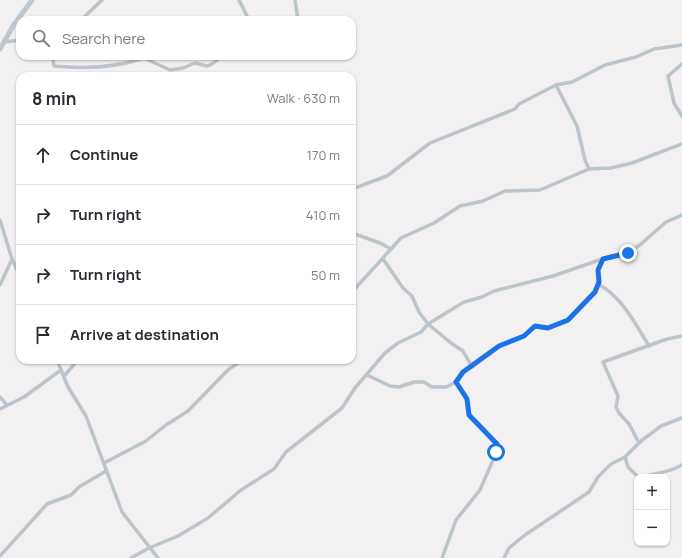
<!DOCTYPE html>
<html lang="en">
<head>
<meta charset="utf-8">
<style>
  body { margin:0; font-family:Manrope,sans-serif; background:#f2f2f3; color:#2b2b33 }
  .controls { position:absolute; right:12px; bottom:12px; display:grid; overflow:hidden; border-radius:8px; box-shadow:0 1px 3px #0004 }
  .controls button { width:36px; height:36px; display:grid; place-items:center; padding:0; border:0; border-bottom:1px solid #e1e1e2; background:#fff; color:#2b2b33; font:20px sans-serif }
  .stop { position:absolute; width:12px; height:12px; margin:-9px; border:3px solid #1a73e8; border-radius:50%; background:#fff }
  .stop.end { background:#1a73e8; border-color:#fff; box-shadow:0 1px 4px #0008 }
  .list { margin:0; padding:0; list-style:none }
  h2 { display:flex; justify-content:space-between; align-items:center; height:52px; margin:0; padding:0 16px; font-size:17px }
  h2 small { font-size:13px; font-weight:400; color:#7c7c81 }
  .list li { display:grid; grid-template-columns:26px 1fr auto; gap:12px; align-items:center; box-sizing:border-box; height:60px; padding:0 16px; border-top:1px solid #e1e1e2 }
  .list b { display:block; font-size:15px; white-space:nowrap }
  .list em { font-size:13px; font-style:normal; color:#7c7c81 }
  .icon { flex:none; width:22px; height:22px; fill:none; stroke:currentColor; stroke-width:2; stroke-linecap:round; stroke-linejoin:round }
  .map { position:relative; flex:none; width:682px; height:558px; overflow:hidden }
  .search { position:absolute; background:#fff; box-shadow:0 1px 3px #0004; left:16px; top:16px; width:340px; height:44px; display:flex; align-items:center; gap:10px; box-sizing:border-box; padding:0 14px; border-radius:12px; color:#7c7c81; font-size:15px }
  .panel { position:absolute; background:#fff; box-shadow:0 1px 3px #0004; left:16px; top:72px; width:340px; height:292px; border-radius:12px }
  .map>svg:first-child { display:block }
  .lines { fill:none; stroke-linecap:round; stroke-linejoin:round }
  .street { stroke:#bcc5cb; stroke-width:3.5 }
  .secondary { stroke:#bdc7cf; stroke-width:5 }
  .route { stroke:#1a73e8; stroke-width:5 }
</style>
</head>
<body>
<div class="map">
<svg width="682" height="558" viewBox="0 0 682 558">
  <rect width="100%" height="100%" fill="#f2f0f0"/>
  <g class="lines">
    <g class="street">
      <polyline points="239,0 249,20"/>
      <polyline points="295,0 298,20"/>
      <polyline points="78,20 83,18 102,0"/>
      <polyline points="4,42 20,40"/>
      <path d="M55 56 53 59 54 66C85 69 115 68 144 58L170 70 183 68 195 63 207 66 212 64 222 56"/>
      <polyline points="682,64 668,76 674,103 682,116"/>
      <polyline points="556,85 577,126 585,160 589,169"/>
      <polyline points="352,189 387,176 430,143 515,109 519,104 556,85 572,82 605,65 636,57 654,49 682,45"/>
      <polyline points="0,220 12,259 20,276"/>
      <polyline points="352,233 380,243 391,249"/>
      <polyline points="383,259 403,288 412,296 419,312 428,324 451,343 463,351 472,367 463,372 456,382 467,399 469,415 497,444 496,453 480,490 456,520 442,558"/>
      <path d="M598 284C622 297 635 323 649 346"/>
      <polyline points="0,285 12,259"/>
      <polyline points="352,292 401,238 434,223 460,206 483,201 505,191 540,190 589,169 611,168 632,163 682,144"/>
      <polyline points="57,360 68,387 86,416 122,512 158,558"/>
      <polyline points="472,367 499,346 524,336 535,326 548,328 568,321 595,292 599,282 598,270 603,259"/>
      <polyline points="367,375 390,386 399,387 414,382 424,382 432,387 446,387 456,382"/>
      <polyline points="64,376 78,360"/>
      <polyline points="0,397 6,404"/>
      <polyline points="0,409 24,397 61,370"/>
      <polyline points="639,443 629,424 619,413 616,407 618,396 603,362 667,339 682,336"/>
      <polyline points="625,457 628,467 638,477"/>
      <polyline points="104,463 146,441 166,425 188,411 229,369 243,360"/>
      <path d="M644 477C658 472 669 473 682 465"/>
      <polyline points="0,556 47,504 71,495 79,487 106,471"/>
      <polyline points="131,558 149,548 178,536 208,518 241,490 274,469 286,452 342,408 355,388 385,353 398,343 421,332 428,324 464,302 482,297 494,291 553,276 611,256 628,253 641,244 666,222 682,215"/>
      <polyline points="504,558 509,548 525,535 589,492 598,477 611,464 625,457 641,441 661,426 682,418"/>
    </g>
    <polyline class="secondary" points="0,49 13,26 32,0"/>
  </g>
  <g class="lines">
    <polyline class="route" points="496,452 497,444 469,415 467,399 456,382 463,372 499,346 524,336 535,326 548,328 568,320 595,292 599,282 598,270 603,259 628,253"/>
  </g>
</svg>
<div class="controls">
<button>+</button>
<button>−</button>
</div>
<div class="stop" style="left:496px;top:452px"></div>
<div class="stop end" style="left:628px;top:253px"></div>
<div class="search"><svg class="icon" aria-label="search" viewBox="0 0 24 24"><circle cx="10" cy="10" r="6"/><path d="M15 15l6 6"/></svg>Search here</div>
<section class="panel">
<h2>8 min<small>Walk · 630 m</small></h2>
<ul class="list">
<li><svg class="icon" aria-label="ahead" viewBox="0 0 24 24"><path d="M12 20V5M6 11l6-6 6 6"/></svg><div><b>Continue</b></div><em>170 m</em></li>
<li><svg class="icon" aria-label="right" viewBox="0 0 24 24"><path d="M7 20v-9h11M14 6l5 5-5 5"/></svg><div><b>Turn right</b></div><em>410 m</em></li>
<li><svg class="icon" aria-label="right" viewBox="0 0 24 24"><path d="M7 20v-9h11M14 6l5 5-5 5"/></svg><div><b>Turn right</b></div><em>50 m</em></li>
<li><svg class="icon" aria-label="arrive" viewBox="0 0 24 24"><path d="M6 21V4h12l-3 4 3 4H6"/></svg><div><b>Arrive at destination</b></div></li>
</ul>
</section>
</div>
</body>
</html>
